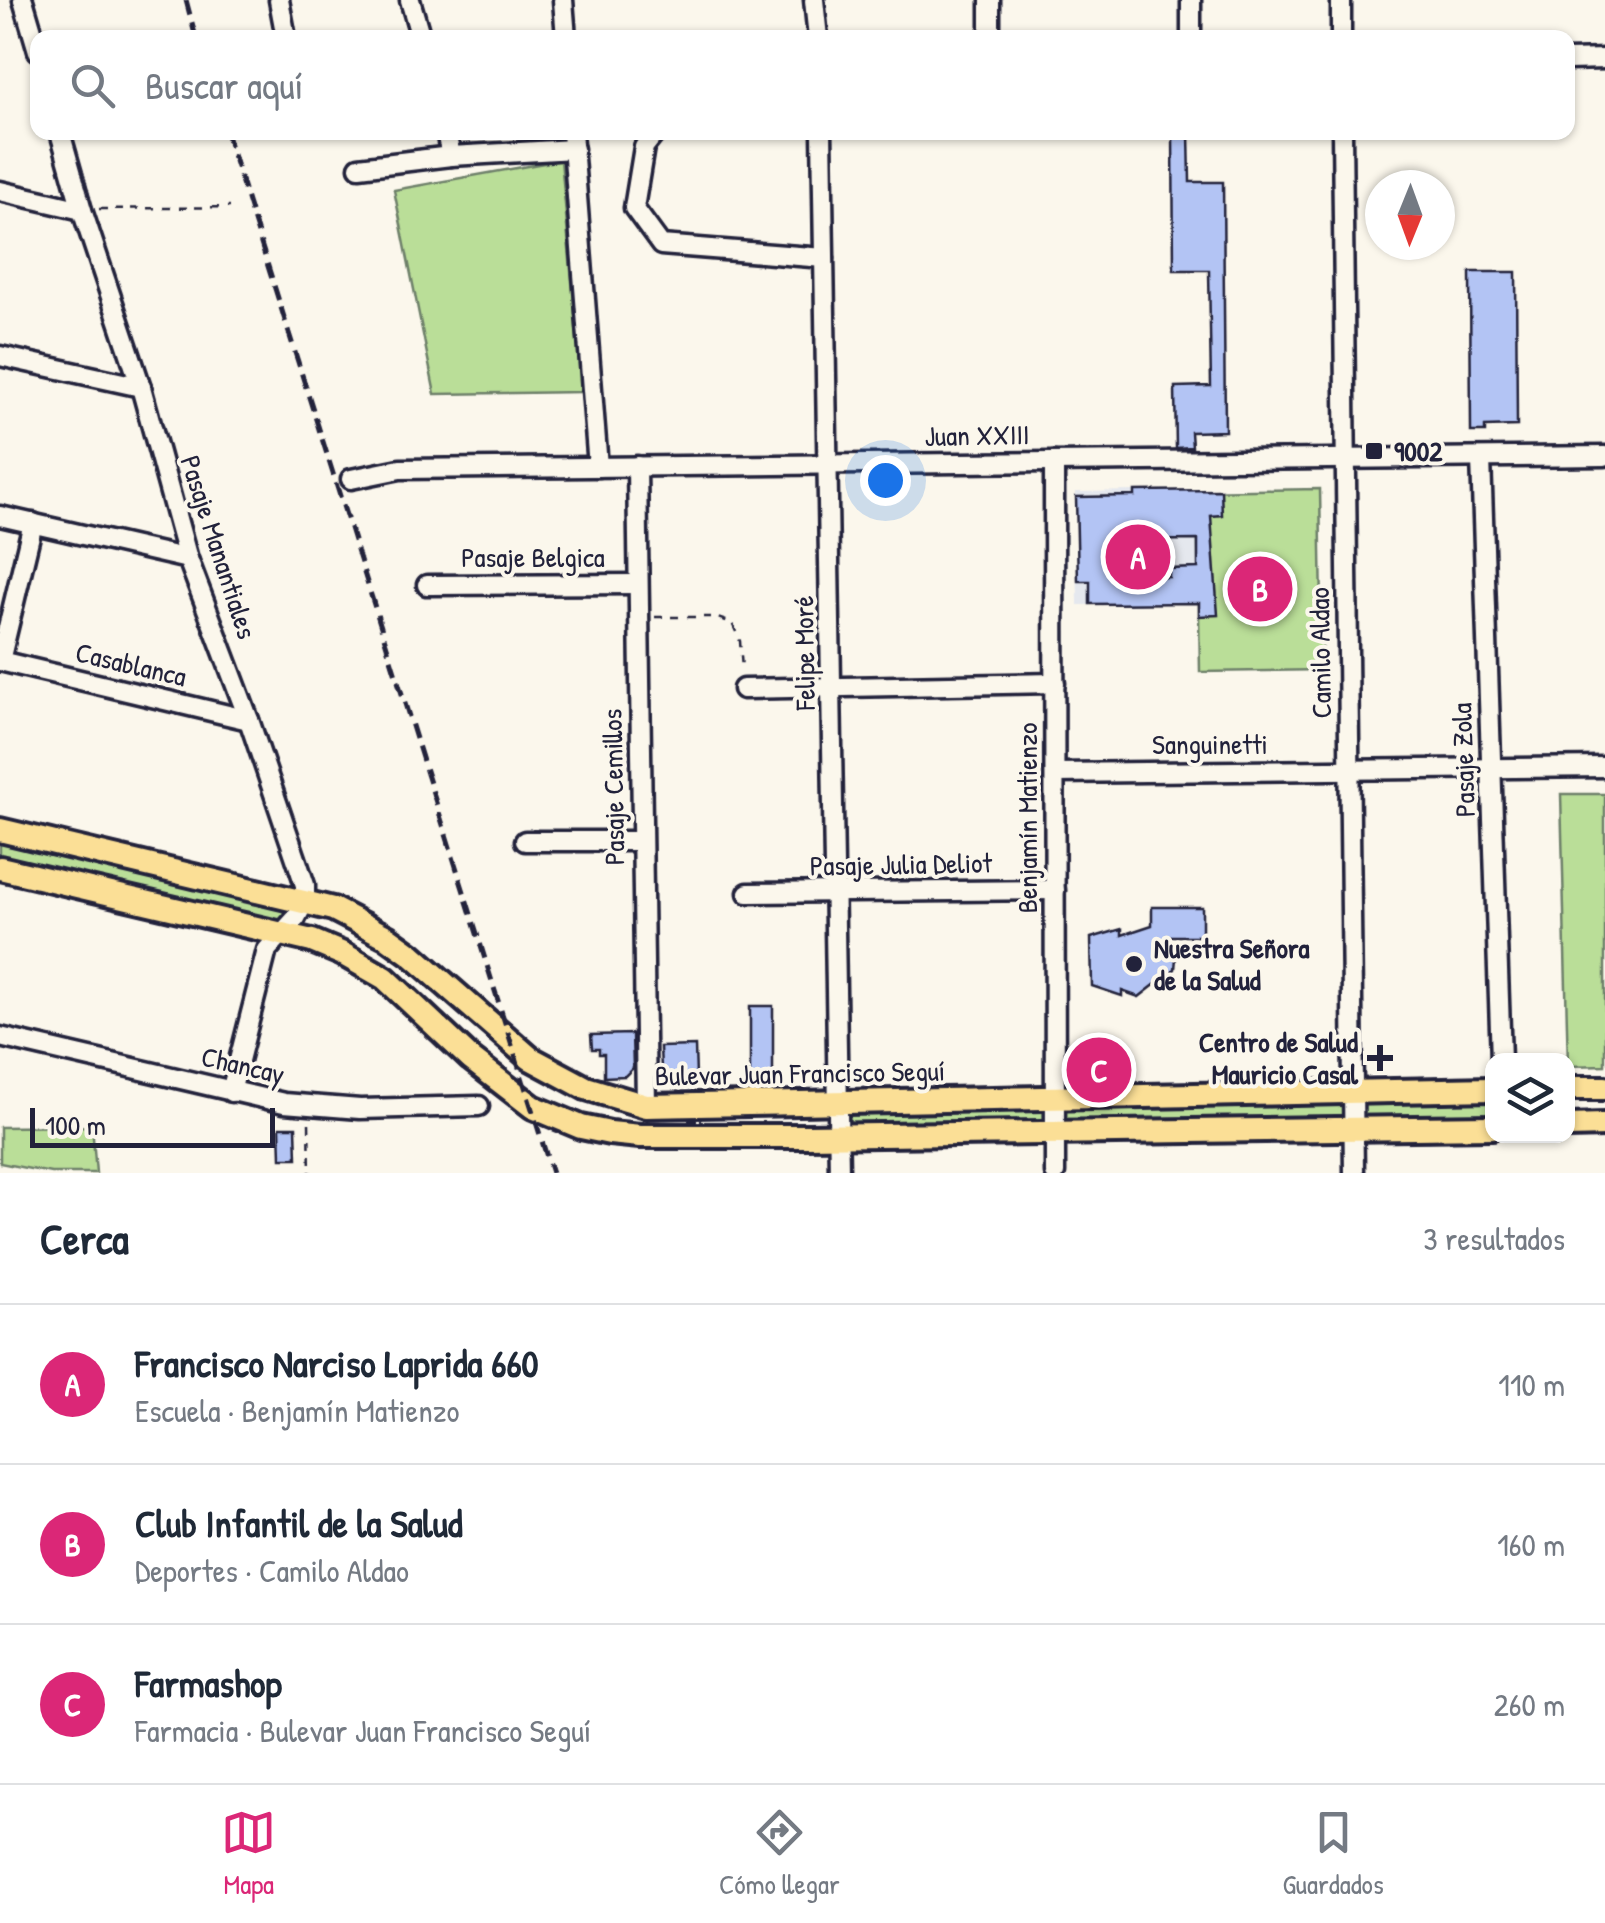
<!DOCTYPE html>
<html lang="es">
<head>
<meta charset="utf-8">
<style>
  body { margin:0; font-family:"Patrick Hand",sans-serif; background:#f2f2f3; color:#1f2937 }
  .controls { position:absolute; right:30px; bottom:30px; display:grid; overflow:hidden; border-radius:20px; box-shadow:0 2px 8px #0004 }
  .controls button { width:90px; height:90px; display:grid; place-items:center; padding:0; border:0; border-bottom:2px solid #e0e1e3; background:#fff; color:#1f2937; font:50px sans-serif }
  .compass { position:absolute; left:1365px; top:170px; width:90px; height:90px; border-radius:50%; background:#fff; box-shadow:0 2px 8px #0004; rotate:181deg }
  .scale { position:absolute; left:30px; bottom:25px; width:245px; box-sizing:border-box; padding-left:10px; border:5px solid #22223b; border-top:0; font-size:28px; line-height:35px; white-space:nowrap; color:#22223b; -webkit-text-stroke:8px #fbf7ec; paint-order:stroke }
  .you { position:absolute; left:885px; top:480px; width:35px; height:35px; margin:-25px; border:8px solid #fff; border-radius:50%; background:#1a73e8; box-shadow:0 0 0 15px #1a73e833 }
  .badge { display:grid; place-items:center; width:65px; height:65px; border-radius:50%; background:#db2777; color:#fff; font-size:32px; font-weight:700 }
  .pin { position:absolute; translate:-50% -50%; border:5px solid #fff; box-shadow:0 2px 10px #0006 }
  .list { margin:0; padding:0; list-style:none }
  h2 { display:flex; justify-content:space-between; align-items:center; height:130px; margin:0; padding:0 40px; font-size:42px }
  h2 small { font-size:32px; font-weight:400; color:#747a83 }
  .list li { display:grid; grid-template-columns:65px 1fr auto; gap:30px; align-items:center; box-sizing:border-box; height:160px; padding:0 40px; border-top:2px solid #e0e1e3 }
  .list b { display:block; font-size:38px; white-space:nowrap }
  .list p { margin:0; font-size:32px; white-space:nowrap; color:#747a83 }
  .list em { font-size:32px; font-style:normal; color:#747a83 }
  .icon { flex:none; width:55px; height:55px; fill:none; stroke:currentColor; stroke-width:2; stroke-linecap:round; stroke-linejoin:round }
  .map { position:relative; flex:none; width:1605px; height:1173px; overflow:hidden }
  .search { position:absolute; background:#fff; box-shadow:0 2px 8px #0004; left:30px; right:30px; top:30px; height:110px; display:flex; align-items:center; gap:25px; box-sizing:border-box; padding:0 35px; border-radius:20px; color:#747a83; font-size:38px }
  .sheet { height:610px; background:#fff }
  nav { display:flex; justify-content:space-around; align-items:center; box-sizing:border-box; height:140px; border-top:2px solid #e0e1e3; background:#fff; font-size:28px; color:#747a83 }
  nav a { display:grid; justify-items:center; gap:5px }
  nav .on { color:#db2777 }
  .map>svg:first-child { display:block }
  .built { fill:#e5e8ee }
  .green { fill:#bade98; stroke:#6e806a; stroke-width:2.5 }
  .building { fill:#b3c4f4; stroke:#22223b; stroke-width:2.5; fill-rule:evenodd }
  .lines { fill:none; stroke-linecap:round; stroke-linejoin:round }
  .minor-casing { stroke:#22223b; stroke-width:25 }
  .major-casing { stroke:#22223b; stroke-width:30 }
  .path { stroke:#22223b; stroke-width:2.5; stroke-dasharray:8 8; stroke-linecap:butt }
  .minor { stroke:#fbf7ec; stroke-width:18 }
  .major { stroke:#fbdf96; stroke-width:22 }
  .rail { stroke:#22223b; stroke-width:5; stroke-dasharray:15 8; stroke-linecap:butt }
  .poi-dot { fill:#22223b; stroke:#fbf7ec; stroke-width:4 }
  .labels { text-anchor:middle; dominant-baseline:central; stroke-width:8; stroke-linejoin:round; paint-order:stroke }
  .street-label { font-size:28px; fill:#22223b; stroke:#fbf7ec }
  .poi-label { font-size:28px; font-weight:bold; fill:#22223b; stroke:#fbf7ec; text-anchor:start }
</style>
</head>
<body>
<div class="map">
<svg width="1605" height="1173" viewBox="0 0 1605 1173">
  <rect width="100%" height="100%" fill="#fbf7ec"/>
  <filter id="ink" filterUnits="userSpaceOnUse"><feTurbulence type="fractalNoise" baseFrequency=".01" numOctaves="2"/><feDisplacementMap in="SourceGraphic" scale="20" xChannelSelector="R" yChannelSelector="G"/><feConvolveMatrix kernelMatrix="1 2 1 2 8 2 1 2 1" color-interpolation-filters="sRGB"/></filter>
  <g filter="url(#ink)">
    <polygon class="built" points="1197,490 1199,603 1078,605 1076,492"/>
    <g class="green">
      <polygon points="561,160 582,392 435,394 394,190"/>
      <polygon points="1320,489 1323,670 1200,672 1197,491"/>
      <polygon points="1561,794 1605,794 1605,1065 1568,1066"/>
      <polygon points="0,830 305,901 281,933 0,868"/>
      <polygon points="1492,1089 1492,1127 839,1136 839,1103"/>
      <polygon points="92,1126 96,1173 51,1173 0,1163 0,1127"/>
    </g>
    <g class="building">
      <polygon points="1173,132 1189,132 1190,182 1223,182 1225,431 1191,432 1192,447 1176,448 1175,387 1211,386 1209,270 1174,270"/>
      <polygon points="1470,272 1516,272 1517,426 1485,427 1485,432 1471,432"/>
      <path d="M1221 490 1222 515 1211 516 1218 615 1199 616V603L1090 604V581H1078L1076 497 1135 496V491ZM1198 540V568L1169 569V577L1112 578 1111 541Z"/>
      <polygon points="1152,907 1202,907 1202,936 1167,936 1176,958 1175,969 1139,997 1122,991 1122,996 1092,986 1091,938 1122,929 1122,935 1152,925"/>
      <rect x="750" y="1006" width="23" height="73"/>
      <polygon points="632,1034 633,1068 625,1076 604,1077 604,1054 599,1054 599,1049 592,1049 591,1035"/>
      <polygon points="695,1046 696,1077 670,1078 661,1069 660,1047"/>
      <polygon points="280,1127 296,1127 297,1158 281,1158"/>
    </g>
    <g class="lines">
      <defs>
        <g id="minor">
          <polyline points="23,0 38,51"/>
          <polyline points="279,0 286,38"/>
          <polyline points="410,0 421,38"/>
          <polyline points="563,0 566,38"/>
          <polyline points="814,0 818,38"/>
          <polyline points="990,0 990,38"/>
          <polyline points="1191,0 1191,38"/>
          <polyline points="1341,0 1341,38"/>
          <polyline points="1568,60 1605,59"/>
          <polyline points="60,132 82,210 141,387 188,559 249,720 305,885 305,901 296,918 267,950 231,1092"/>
          <polyline points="446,132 451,156"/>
          <polyline points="572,132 598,467"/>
          <polyline points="656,132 644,147 634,208 661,245 824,258"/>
          <polyline points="822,132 839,1173"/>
          <polyline points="1342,132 1354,1173"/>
          <polyline points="359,167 451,156 574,149"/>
          <polyline points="0,191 82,210"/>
          <polyline points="0,356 141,387"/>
          <polyline points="1481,458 1501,1060"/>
          <polyline points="1054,462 1055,1173"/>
          <polyline points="637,466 646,1106"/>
          <polyline points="351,479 400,469 1605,456"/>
          <polyline points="0,516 188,559"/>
          <polyline points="427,585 638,584"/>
          <polyline points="0,661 249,720"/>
          <polyline points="0,661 33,523"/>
          <polyline points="743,689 1055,683"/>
          <polyline points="1055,773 1605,767"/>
          <polyline points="525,841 641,841"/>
          <polyline points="748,893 1055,890"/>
          <polyline points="0,1037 284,1103 360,1109 479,1106"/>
        </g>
        <g id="major">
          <polyline points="0,830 333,909 387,937 412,955 530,1058 586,1088 646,1106 1492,1089"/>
          <polyline points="0,868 312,941 343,954 385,978 471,1059 533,1107 581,1127 610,1133 640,1136 807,1136 1492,1127"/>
          <polyline points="1568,1088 1605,1088"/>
          <polyline points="1568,1126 1605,1125"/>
        </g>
      </defs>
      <use href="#minor" class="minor-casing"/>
      <use href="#major" class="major-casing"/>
      <g class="path">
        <polyline points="99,209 230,207"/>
        <polyline points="655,617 715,617 732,623 740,641 742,670"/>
        <polyline points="309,1123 310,1173"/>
      </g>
      <use href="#minor" class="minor"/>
      <use href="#major" class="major"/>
      <g class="rail">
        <polyline points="186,0 196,38"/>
        <polyline points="226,132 552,1173"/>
      </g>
    </g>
  </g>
  <g class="poi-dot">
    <rect x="1364" y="441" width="20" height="20" rx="5"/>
    <circle cx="1134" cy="964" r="10"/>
    <path d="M1375 1043h10v10h10v10h-10v10h-10v-10h-10v-10h10z"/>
  </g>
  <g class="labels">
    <g class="street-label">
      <text transform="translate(977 435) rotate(-1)">Juan XXIII</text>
      <text transform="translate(219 547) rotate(72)">Pasaje Manantiales</text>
      <text x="533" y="557">Pasaje Belgica</text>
      <text transform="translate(804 653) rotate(-91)">Felipe Moré</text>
      <text transform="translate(1320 653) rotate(-91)">Camilo Aldao</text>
      <text transform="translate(131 664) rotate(13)">Casablanca</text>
      <text x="1210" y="744">Sanguinetti</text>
      <text transform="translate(1463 760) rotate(-92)">Pasaje Zola</text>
      <text transform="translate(613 787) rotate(-91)">Pasaje Cemillos</text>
      <text transform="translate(1027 818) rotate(-90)">Benjamín Matienzo</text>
      <text transform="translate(901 864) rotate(-1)">Pasaje Julia Deliot</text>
      <text transform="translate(243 1065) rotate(13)">Chancay</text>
      <text transform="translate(800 1073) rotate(-1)">Bulevar Juan Francisco Seguí</text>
    </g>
    <g class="poi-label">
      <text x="1394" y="451">9002</text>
      <text x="1154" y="948">Nuestra Señora<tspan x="1154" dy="32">de la Salud</tspan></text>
      <text x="1358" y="1042" text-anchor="end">Centro de Salud<tspan x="1358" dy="32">Mauricio Casal</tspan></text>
    </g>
  </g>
</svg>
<div class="controls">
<button><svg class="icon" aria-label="layers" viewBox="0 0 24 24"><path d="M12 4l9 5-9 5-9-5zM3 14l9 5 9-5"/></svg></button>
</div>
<svg class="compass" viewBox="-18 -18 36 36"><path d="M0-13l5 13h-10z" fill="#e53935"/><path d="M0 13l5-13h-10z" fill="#747a83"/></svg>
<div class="scale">100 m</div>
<div class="you"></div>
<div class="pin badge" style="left:1138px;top:557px">A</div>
<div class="pin badge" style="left:1260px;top:589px">B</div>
<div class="pin badge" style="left:1099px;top:1070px">C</div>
<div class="search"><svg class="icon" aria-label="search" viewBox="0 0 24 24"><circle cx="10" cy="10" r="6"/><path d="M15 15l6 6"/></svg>Buscar aquí</div>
</div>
<section class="sheet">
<h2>Cerca<small>3 resultados</small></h2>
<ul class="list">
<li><span class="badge">A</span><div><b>Francisco Narciso Laprida 660</b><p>Escuela · Benjamín Matienzo</p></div><em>110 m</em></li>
<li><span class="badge">B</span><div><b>Club Infantil de la Salud</b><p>Deportes · Camilo Aldao</p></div><em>160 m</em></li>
<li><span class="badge">C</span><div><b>Farmashop</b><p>Farmacia · Bulevar Juan Francisco Seguí</p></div><em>260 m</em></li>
</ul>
</section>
<nav>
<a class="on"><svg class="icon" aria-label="map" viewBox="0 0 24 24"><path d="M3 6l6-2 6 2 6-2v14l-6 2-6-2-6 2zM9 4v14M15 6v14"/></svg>Mapa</a>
<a><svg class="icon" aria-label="directions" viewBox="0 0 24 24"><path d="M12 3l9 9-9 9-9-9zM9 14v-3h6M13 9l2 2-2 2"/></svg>Cómo llegar</a>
<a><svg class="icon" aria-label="saved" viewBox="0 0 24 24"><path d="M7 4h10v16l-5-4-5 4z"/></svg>Guardados</a>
</nav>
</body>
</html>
